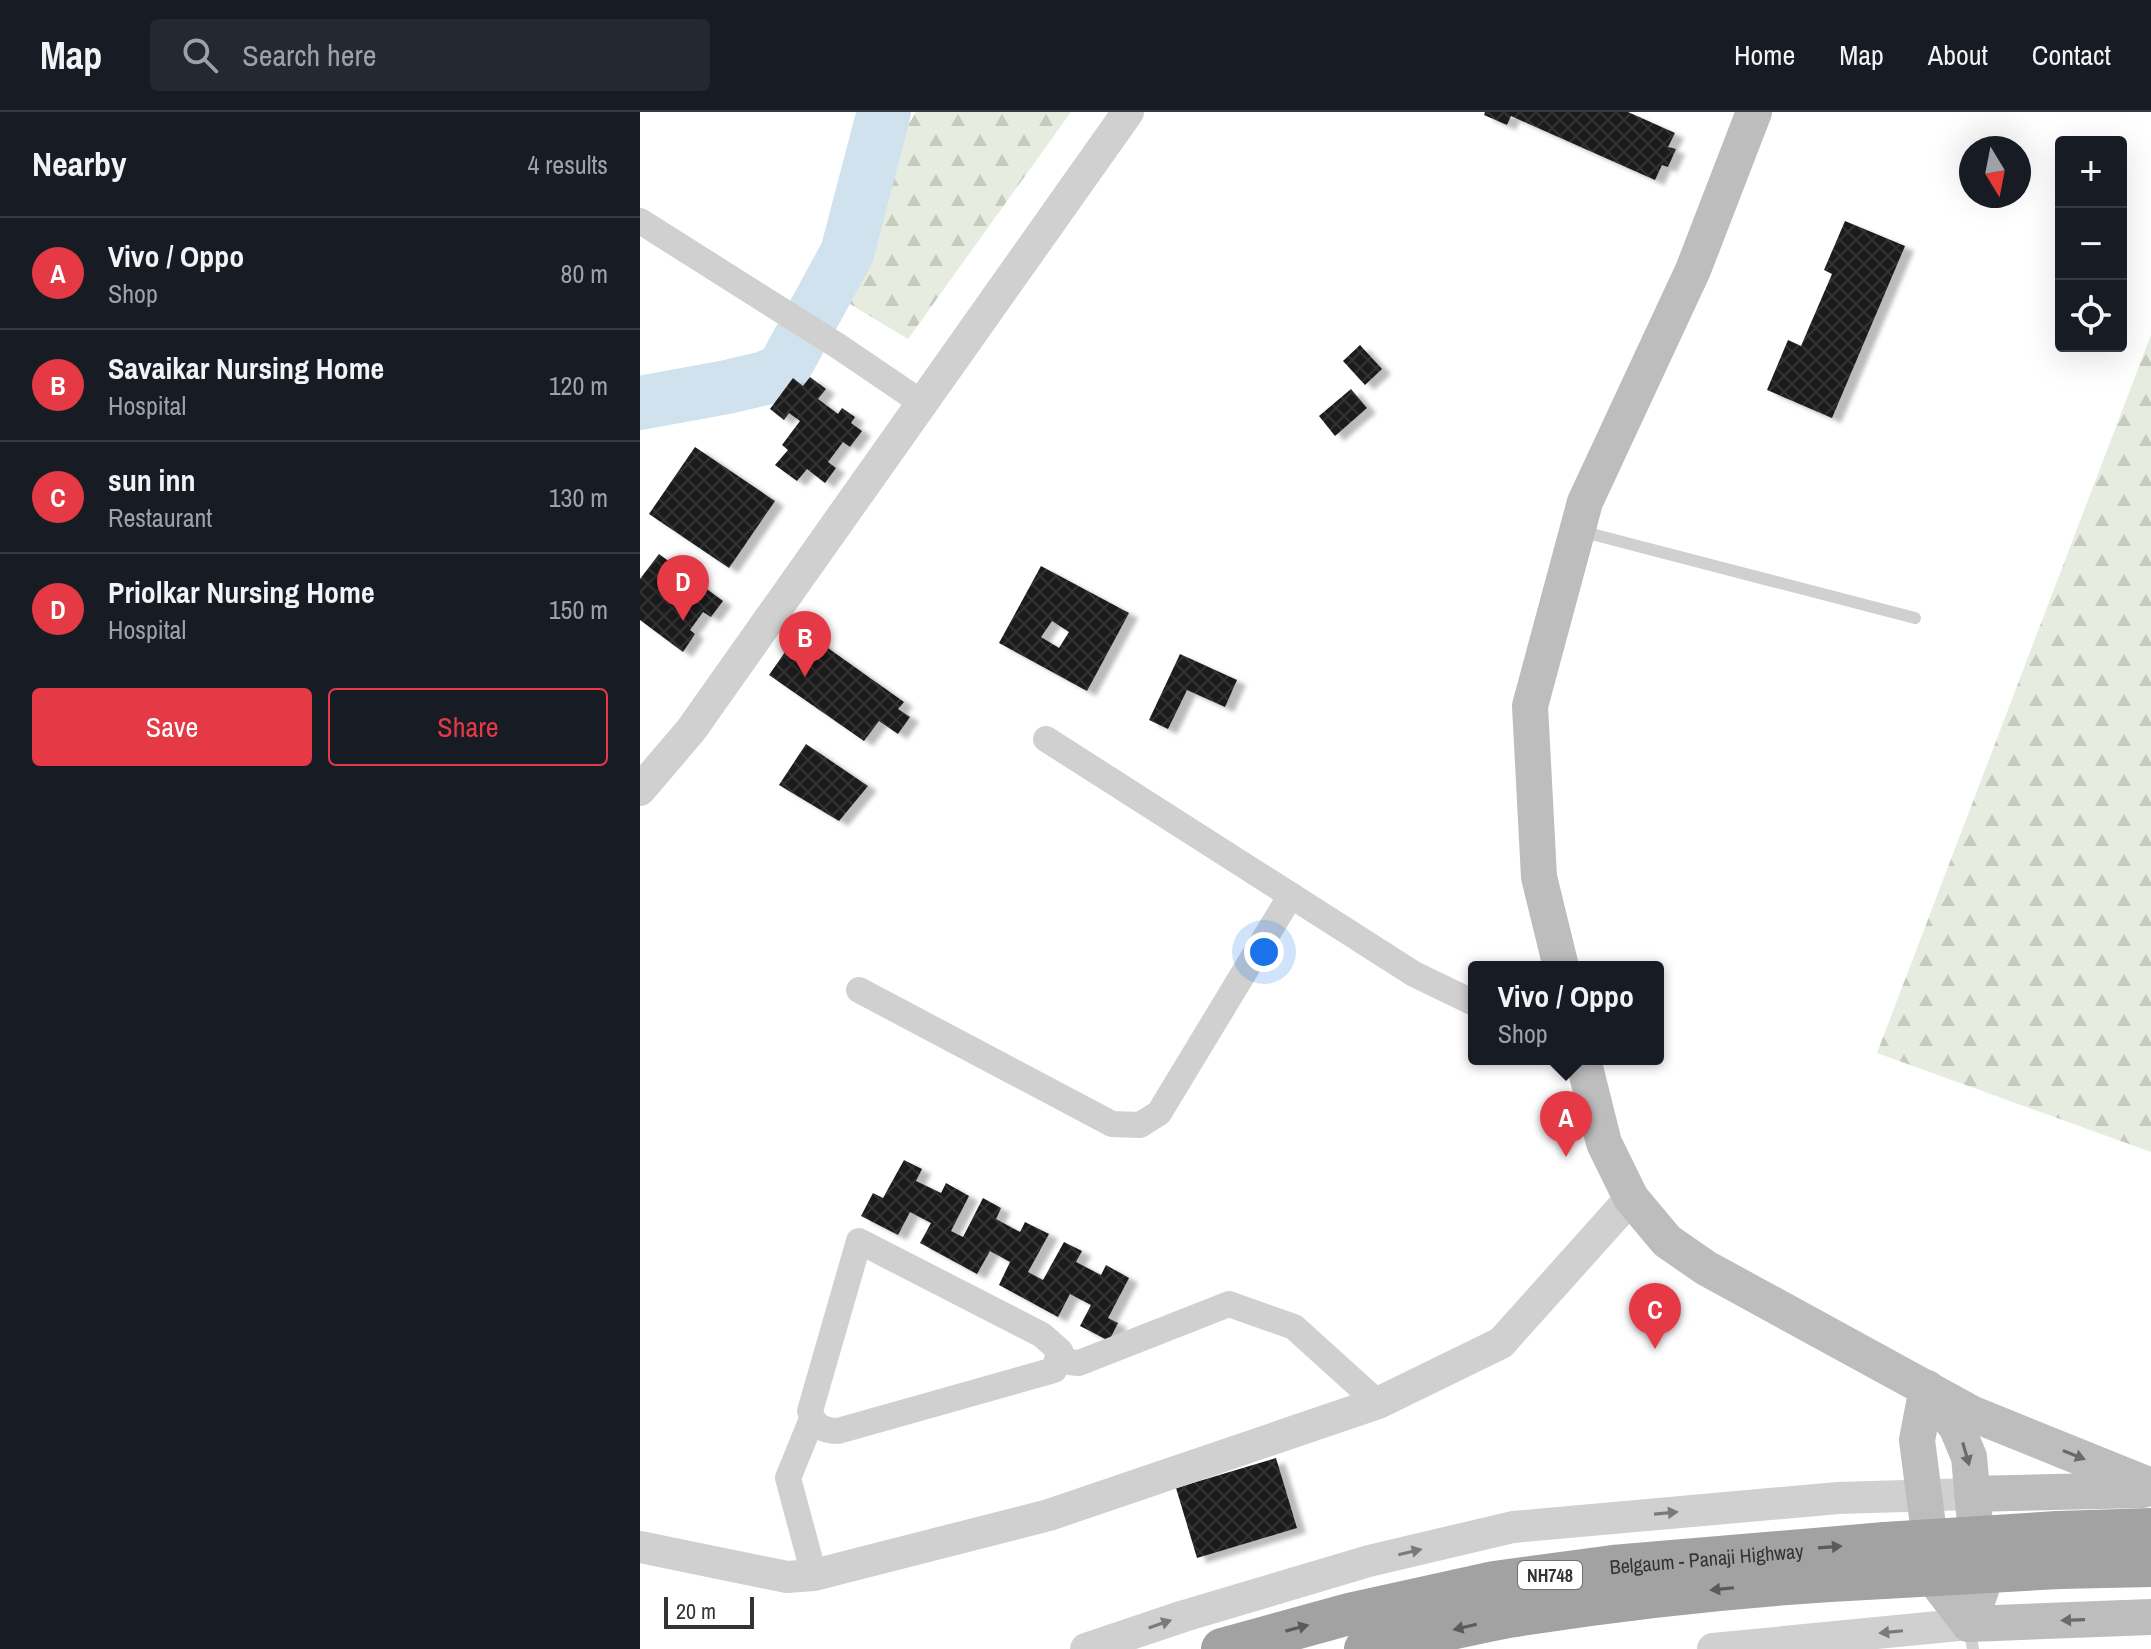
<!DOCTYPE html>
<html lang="en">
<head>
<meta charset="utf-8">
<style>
  body { margin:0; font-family:"Archivo Narrow",sans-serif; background:#242831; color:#f1f3f6 }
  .controls { position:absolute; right:24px; top:24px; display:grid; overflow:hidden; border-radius:8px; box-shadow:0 8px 32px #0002 }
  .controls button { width:72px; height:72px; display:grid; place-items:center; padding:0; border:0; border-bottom:2px solid #363941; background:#171b24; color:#f1f3f6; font:40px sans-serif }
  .compass { position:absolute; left:1319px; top:24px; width:72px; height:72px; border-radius:50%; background:#171b24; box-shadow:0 8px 32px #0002; rotate:170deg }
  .scale { position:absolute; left:24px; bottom:20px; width:90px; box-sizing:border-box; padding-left:8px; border:4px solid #333; border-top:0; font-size:22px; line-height:28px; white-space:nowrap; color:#333; -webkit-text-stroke:6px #fff; paint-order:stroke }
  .you { position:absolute; left:624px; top:840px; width:28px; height:28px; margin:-20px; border:6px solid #fff; border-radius:50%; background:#1a73e8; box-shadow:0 0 0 12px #1a73e833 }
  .badge { display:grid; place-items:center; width:52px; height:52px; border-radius:50%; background:#e63946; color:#fff; font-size:26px; font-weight:700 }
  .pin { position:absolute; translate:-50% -66px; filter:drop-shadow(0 2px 4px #0008) }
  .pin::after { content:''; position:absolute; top:42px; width:28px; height:24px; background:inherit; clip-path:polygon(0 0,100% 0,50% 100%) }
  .popup { position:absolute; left:828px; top:849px; width:196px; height:104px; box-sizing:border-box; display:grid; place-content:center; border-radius:8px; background:#171b24; filter:drop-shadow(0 2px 6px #0005); font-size:26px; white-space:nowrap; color:#9ea1a6 }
  .popup b { font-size:30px; color:#f1f3f6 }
  .popup::after { content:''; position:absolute; left:50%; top:100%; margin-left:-16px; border:16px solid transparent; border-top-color:#171b24 }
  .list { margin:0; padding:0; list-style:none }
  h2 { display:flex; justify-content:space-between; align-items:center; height:104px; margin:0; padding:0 32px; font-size:34px }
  h2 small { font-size:26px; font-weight:400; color:#9ea1a6 }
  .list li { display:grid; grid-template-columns:52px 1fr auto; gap:24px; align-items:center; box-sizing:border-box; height:112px; padding:0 32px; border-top:2px solid #363941 }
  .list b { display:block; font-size:30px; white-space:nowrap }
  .list p { margin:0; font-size:26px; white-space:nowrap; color:#9ea1a6 }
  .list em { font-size:26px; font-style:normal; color:#9ea1a6 }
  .actions { display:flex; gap:16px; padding:24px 32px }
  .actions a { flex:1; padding:18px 0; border:2px solid #e63946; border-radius:8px; text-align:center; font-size:28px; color:#e63946 }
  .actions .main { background:#e63946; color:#fff }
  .icon { flex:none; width:44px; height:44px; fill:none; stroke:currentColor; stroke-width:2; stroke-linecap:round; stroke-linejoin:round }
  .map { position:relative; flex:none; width:1511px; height:1537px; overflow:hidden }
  header { display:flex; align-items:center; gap:48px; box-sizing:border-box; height:112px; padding:0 40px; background:#171b24; border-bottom:2px solid #363941 }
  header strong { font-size:38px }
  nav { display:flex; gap:44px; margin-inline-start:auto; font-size:28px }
  .search { width:560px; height:72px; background:#242831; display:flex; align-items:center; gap:20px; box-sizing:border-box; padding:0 28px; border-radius:8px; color:#9ea1a6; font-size:30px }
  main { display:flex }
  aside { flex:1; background:#171b24 }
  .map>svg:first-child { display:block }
  .forest { fill:url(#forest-firs) }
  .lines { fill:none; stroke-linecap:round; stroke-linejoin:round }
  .river { stroke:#cfe2ee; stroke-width:54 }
  .building { fill:url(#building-cross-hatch); fill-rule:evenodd; filter:url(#shadow) }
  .service { stroke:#d0d0d0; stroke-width:12 }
  .minor { stroke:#d0d0d0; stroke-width:26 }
  .tertiary { stroke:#d0d0d0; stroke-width:32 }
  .secondary { stroke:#bdbdbd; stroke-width:36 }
  .trunk { stroke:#a2a2a2; stroke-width:42 }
  .trunk-bridge { stroke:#a2a2a2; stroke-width:42 }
  .oneway { fill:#6a6a6a }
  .oneway2 { fill:#7a7a7a }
  .oneway3 { fill:#5a5a5a }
  .labels { text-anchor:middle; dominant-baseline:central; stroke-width:8; stroke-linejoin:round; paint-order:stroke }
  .shield { fill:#fff; stroke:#707070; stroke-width:2 }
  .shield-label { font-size:18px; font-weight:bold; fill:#333 }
  .street-label { font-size:20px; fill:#333; stroke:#fff }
</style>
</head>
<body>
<header>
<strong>Map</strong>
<div class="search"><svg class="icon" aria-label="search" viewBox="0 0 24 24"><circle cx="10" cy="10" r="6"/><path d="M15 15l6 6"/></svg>Search here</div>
<nav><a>Home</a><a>Map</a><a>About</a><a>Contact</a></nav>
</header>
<main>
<aside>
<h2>Nearby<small>4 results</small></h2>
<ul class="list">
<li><span class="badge">A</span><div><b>Vivo / Oppo</b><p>Shop</p></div><em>80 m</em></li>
<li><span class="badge">B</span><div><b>Savaikar Nursing Home</b><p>Hospital</p></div><em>120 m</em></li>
<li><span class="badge">C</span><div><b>sun inn</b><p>Restaurant</p></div><em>130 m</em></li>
<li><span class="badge">D</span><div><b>Priolkar Nursing Home</b><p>Hospital</p></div><em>150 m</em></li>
</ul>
<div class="actions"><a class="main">Save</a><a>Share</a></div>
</aside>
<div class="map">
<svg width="1511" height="1537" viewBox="0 0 1511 1537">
  <defs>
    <pattern id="forest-firs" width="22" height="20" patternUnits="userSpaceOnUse" patternTransform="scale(2)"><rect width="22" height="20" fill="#e6ecdf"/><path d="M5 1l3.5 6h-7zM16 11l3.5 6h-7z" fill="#c6cbc0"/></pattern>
    <pattern id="building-cross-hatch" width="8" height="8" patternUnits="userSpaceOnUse" patternTransform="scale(2)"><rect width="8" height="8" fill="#1a1a1a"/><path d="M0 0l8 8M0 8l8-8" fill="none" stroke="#333"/></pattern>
    <filter id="shadow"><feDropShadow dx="9" dy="5" stdDeviation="2" flood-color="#0004"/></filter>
  </defs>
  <rect width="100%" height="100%" fill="#fff"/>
  <g class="forest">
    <polygon points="276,0 431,0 268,227 175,171"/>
    <polygon points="1511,223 1511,1040 1237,941"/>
  </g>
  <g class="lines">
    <polyline class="river" points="0,291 87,275 125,266 143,258 207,141 244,0"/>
  </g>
  <g class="building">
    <polygon points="845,0 988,0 1035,21 1028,35 1036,37 1028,55 1022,53 1015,68 871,4 867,13 844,3"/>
    <polygon points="1205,109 1265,134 1192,306 1127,278 1148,228 1161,234 1192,162 1184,158"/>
    <polygon points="720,233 742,257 725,273 703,249"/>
    <polygon points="170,265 186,277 178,287 198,302 202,296 215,305 211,311 222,319 210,335 203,330 188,350 196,356 185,371 167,357 157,369 135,353 148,338 142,333 160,309 149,301 144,308 130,297 153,266 163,274"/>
    <polygon points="711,277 727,296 695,324 679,304"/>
    <polygon points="55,335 135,389 89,456 9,402"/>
    <polygon points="19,442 83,489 71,505 63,500 50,518 55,522 43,540 0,508 0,467"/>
    <path d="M401 454 489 501 447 579 359 531ZM412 509 429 520 419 536 401 525Z"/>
    <polygon points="161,517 264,590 258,597 270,605 258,622 239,609 224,629 129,563"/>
    <polygon points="540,542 597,568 585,595 547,578 528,617 509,608"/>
    <polygon points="166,632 228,674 199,709 139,673"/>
    <polygon points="264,1048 282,1057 276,1069 301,1081 306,1071 329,1084 311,1119 323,1125 343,1086 361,1096 356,1107 380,1120 385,1110 409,1122 388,1160 403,1168 424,1130 442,1139 436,1150 461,1163 466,1153 489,1166 468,1206 478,1211 469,1229 440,1214 451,1193 430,1182 418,1205 359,1173 370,1150 350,1139 337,1162 280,1131 291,1111 270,1100 258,1123 221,1104 233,1081 243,1086"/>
    <polygon points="636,1346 657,1416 557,1446 536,1376"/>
  </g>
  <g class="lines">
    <g class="service">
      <polyline points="940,419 1275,506"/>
      <polyline points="1329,1515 1333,1537"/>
    </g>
    <g class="minor">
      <polyline points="0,109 198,234 282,291"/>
      <polyline points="406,627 774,862 834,891"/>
      <polyline points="219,878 472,1012 500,1013 519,1001 651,783"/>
      <path d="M219 1129 402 1223 420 1239 414 1258 198 1319C183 1319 174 1314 170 1299Z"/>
      <polyline points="417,1249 439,1251 589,1192 654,1215 738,1291"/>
      <polyline points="172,1307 148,1366 174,1463"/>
    </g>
    <g class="tertiary">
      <polyline points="0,678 51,618 488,0"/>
      <polyline points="0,1435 147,1465 174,1463 409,1403 738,1291 861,1231 991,1086"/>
      <polyline points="446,1537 544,1504 729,1449 873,1415 1198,1386 1332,1382"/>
      <polyline points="1073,1537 1329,1512"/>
    </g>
    <g class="secondary">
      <polyline points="921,855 899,765 890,594 945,390 1053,158 1114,0"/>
      <polyline points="943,947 964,1031 991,1086 1027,1129 1066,1156 1333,1302 1511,1374"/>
      <polyline points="1287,1276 1277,1328 1295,1468 1329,1512"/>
      <polyline points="1293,1284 1317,1316 1329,1345 1341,1478 1329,1512"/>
      <polyline points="1332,1382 1503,1378"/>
      <polyline points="1329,1512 1511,1505"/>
    </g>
    <g class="trunk">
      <polyline points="1418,1420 1511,1417"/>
      <polyline points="1419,1456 1511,1454"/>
      <path id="s1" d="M582 1537 709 1502 854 1470 973 1454 1245 1431"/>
      <path d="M725 1537C772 1526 820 1514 868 1505 993 1485 1118 1472 1244 1466"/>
    </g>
    <g class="trunk-bridge">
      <polyline points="1245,1431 1418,1420"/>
      <polyline points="1244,1466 1419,1456"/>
    </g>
  </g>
  <defs><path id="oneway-solid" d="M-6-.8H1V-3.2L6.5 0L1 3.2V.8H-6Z" transform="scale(2)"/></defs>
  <g class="oneway">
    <use href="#oneway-solid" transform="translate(1326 1342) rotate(74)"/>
    <use href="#oneway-solid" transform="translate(1434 1343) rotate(22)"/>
    <use href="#oneway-solid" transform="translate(1433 1508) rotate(178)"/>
  </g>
  <g class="oneway2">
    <use href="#oneway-solid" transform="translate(1026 1401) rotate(-5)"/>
    <use href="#oneway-solid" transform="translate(770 1440) rotate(-13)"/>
    <use href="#oneway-solid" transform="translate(520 1512) rotate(-19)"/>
    <use href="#oneway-solid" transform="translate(1251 1520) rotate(174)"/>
  </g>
  <g class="oneway3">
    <use href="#oneway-solid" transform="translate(1190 1435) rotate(-4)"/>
    <use href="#oneway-solid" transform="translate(1082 1477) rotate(174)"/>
    <use href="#oneway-solid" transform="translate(825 1515) rotate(167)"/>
    <use href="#oneway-solid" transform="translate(657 1516) rotate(-15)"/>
  </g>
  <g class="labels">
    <rect class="shield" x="878" y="1449" width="64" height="28" rx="6"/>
    <g class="shield-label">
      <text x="910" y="1463">NH748</text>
    </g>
    <g class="street-label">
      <text stroke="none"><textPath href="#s1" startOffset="494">Belgaum - Panaji Highway</textPath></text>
    </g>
  </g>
</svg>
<div class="controls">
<button>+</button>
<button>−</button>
<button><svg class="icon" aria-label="locate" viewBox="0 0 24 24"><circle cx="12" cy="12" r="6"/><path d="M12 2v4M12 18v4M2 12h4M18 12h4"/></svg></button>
</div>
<svg class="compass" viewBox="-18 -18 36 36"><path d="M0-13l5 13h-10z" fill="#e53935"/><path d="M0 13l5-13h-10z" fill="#9ea1a6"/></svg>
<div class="scale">20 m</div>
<div class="you"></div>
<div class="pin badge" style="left:926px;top:1045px">A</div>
<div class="popup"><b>Vivo / Oppo</b>Shop</div>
<div class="pin badge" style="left:165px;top:565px">B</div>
<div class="pin badge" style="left:1015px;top:1237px">C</div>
<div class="pin badge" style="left:43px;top:509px">D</div>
</div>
</main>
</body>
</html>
